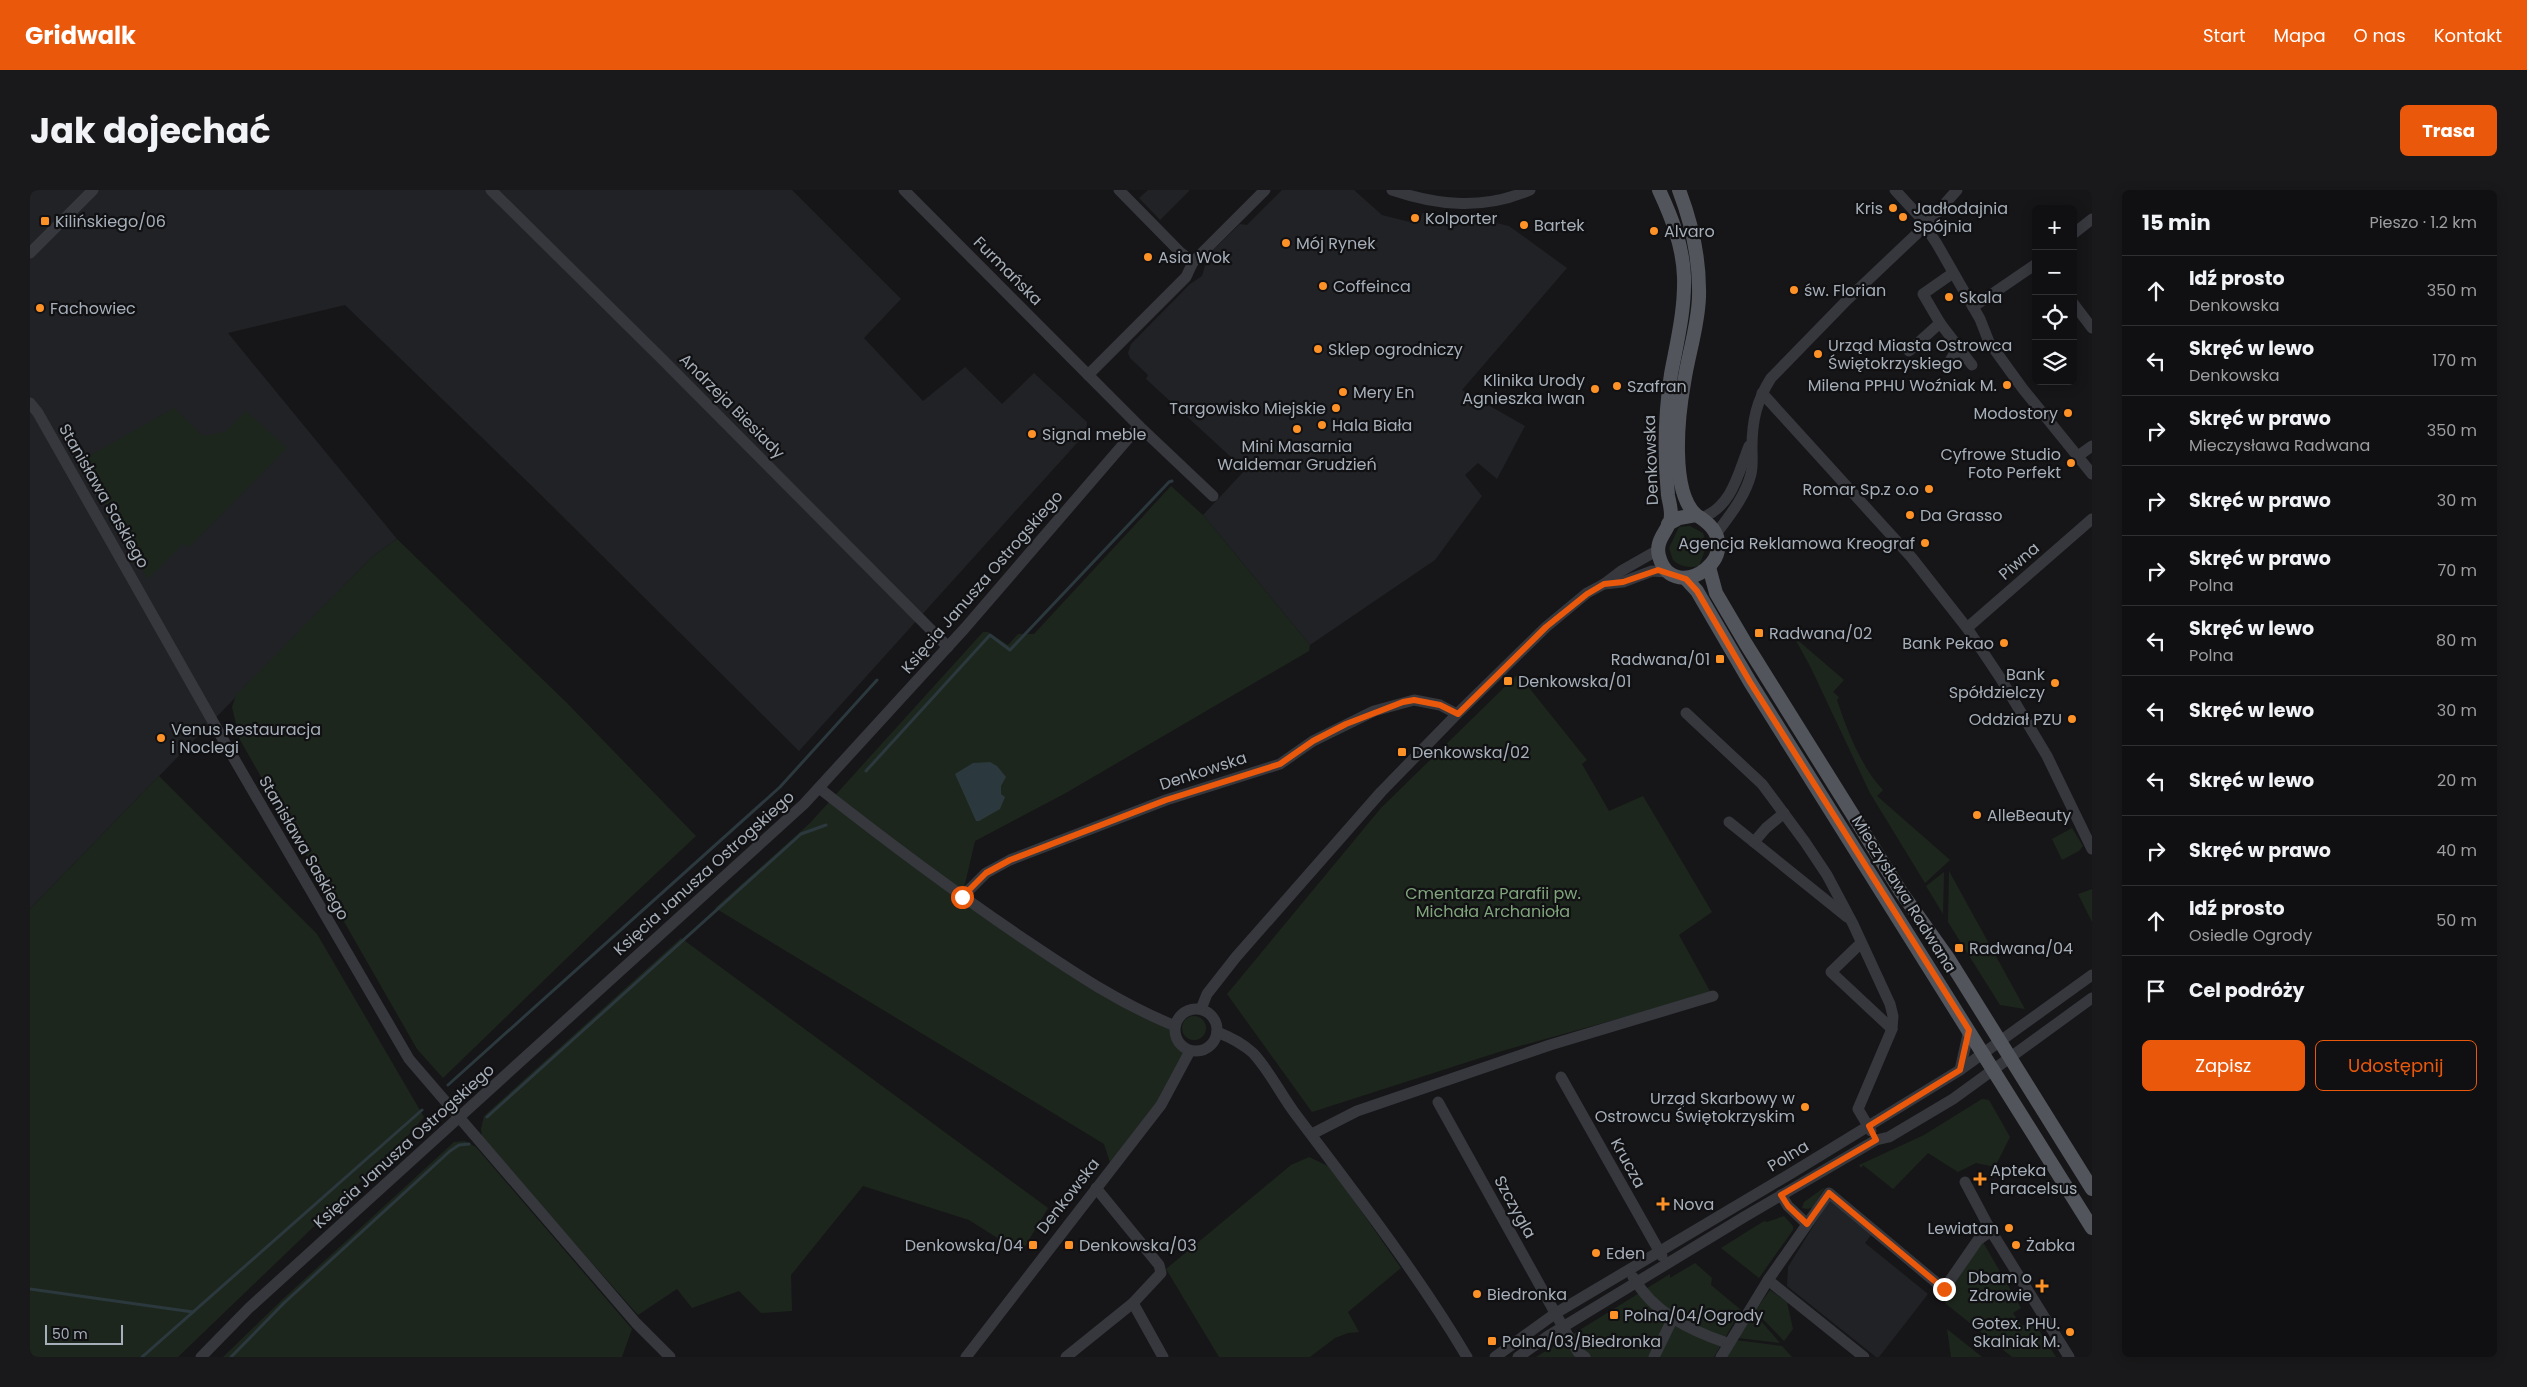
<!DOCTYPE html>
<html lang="pl">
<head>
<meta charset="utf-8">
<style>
  body { margin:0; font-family:Poppins,sans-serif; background:#19191b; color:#f1f3f6 }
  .controls { position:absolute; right:15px; top:15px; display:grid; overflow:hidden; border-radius:8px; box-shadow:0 2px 12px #0003 }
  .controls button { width:45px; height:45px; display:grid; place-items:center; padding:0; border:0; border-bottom:1px solid #303032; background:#101012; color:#f1f3f6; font:25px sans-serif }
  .scale { position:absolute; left:15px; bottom:12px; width:78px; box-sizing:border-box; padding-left:5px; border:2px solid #a6afb9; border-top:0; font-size:14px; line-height:18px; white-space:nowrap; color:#a6afb9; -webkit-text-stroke:4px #111113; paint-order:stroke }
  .stop { position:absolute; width:15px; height:15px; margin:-11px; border:4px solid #ea580c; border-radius:50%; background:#fff }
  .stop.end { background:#ea580c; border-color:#fff; box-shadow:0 1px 5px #0008 }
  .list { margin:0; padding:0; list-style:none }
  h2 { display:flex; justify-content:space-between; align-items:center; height:65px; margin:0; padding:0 20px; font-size:21px }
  h2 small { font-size:16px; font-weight:400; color:#9c9d9f }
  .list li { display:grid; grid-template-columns:32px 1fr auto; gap:15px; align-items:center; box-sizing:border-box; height:70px; padding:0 20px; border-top:1px solid #303032 }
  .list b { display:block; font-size:19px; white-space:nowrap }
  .list p { margin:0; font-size:16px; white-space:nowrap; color:#9c9d9f }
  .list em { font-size:16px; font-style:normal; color:#9c9d9f }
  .actions { display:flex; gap:10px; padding:15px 20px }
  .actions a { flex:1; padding:11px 0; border:1px solid #ea580c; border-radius:8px; text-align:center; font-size:18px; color:#ea580c }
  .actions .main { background:#ea580c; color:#fff }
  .icon { flex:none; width:28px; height:28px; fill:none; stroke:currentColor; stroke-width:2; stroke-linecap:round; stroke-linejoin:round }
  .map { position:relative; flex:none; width:2062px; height:1167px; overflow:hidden; border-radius:8px }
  header { display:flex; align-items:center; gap:30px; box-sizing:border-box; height:70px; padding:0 25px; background:#ea580c; color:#fff }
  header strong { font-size:24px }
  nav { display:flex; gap:28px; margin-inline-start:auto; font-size:18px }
  .intro { display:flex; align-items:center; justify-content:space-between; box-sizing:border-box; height:120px; padding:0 30px }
  h1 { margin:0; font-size:35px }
  .button { padding:12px 22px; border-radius:8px; background:#ea580c; color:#fff; font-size:18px; font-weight:700 }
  main { display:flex; gap:30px; padding:0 30px }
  aside { flex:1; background:#101012; border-radius:8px; box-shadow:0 2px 12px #0003 }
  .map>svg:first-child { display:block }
  .built { fill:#212225 }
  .green { fill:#1d261d }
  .water { fill:#2b383d }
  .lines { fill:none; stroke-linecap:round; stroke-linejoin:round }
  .stream { stroke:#2b383d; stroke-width:3 }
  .minor { stroke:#36383d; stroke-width:11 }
  .major { stroke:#52565c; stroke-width:14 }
  .route { stroke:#ea580c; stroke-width:6 }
  .poi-dot { fill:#ff9226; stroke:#111113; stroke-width:2 }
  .labels { text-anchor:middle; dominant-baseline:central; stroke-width:4.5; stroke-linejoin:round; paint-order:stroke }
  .poi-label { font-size:16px; fill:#a6afb9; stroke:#111113; text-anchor:start }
  .street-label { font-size:16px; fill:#a6afb9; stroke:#111113 }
  .park-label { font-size:16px; fill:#80a57c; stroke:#111113 }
</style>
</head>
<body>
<header>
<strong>Gridwalk</strong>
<nav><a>Start</a><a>Mapa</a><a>O nas</a><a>Kontakt</a></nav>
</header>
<div class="intro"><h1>Jak dojechać</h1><a class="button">Trasa</a></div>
<main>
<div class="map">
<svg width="2062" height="1167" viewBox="0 0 2062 1167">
  <rect width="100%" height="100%" fill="#161618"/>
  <g class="built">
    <polygon points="0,0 762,0 871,109 834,148 893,211 935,177 972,214 1004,183 1057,232 1056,243 769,561 506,300 315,115 198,143 367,349 341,368 0,719"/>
    <polygon points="1118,0 1160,0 1130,30 1109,8"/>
    <polygon points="1252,0 1324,0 1352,25 1384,33 1391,28 1392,23 1417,27 1464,27 1467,33 1479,36 1537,78 1432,200 1495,236 1467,289 1448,273 1435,285 1452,306 1405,370 1280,455 1173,325 1215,280 1116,189 1118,185 1100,168 1098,163 1101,154 1160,94 1172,86 1178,65 1210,34 1217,35"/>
    <polygon points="1802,1006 1844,1041 1835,1053 1898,1104 1849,1167 1846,1167 1757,1096 1758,1077"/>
  </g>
  <g class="green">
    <polygon points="144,218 173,246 195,242 216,221 257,258 159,357 153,354 118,389 52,270"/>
    <polygon points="1141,296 1173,325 1280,455 1279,461 1034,604 945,651 932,707 1069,800 1145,836 1148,852 1160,861 1142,897 1082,979 1074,954 685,718 780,633 953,442 958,442 978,455 988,444 1004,444"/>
    <path d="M1660 336 1673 343 1677 355 1669 376C1658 378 1651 377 1643 370L1639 358 1649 337Z"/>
    <polygon points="367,349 537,513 666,646 569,737 413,888 387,859 210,550 202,517 206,505 341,368"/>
    <path d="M1764 447 1814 490 1803 502 1809 507 1807 510C1817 540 1831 577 1853 600L1847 606 1920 670 1895 693 1840 603 1781 478Z"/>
    <polygon points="1488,484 1557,570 1552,574 1579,621 1613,606 1682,722 1649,745 1681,803 1472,861 1282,922 1197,804 1351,618"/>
    <polygon points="129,586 287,744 394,927 375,949 148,1167 0,1167 0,719"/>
    <polygon points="2042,638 2053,656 2049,661 2032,670 2022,649"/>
    <polygon points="1919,681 1995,819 1970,815 1918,732"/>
    <polygon points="1914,682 1913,724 1896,696"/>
    <polygon points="2062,699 2062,732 2048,704"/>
    <polygon points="651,748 1018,1018 991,1063 939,1030 833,996 761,1085 762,1121 731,1123 709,1101 662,1118 647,1099 608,1125 452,949 451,939 454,926"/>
    <circle cx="1164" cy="838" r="12"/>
    <polygon points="1952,909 1959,910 1980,947 1965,977 1946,973 1928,982 1898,963 1863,999 1833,975 1831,978 1829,975 1894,945"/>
    <polygon points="435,951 446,957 602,1139 592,1167 193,1167 253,1109 424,952"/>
    <polygon points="1279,967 1298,976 1311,992 1371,1078 1318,1122 1329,1142 1318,1143 1305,1148 1280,1167 1189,1167 1136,1079 1261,975"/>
    <polygon points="1795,997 1783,1017 1778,1019 1772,1018 1774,1012"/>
    <polygon points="1754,1026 1763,1036 1763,1040 1729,1088 1691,1058 1734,1031 1737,1032"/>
    <polygon points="1953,1052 1991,1118 1983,1123 1992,1136 2003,1131 2026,1167 1982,1167 1915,1113 1914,1109 1918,1101"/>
    <polygon points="1665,1073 1682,1088 1681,1095 1711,1120 1684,1167 1506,1167 1640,1084 1640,1088"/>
    <polygon points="1740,1100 1757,1112 1763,1139 1754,1151 1725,1121"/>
    <polygon points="1723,1122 1750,1153 1708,1148"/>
    <polygon points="1917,1139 1952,1167 1921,1167"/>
    <polygon points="1706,1150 1752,1156 1762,1167 1697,1167"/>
  </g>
  <polygon class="water" points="960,572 967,576 976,587 971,596 971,604 975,607 970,619 949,631 946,631 925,584 943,573"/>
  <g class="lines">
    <g class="stream">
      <polyline points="836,581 960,445 980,460 1139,292 1142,291"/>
      <polyline points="418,895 750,597 847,490"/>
      <polyline points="457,927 771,644 796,635"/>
      <polyline points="0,1099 163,1122"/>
      <polyline points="112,1167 392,920"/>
      <polyline points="201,1167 254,1113 420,961 429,955 439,954"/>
    </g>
    <g class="minor">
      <polyline points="461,0 632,169 918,457"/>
      <polyline points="874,0 1109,236 1183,306"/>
      <polyline points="1089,0 1151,63 1163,72"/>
      <path d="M1362 0C1409 16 1454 20 1500 0"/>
      <polyline points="1865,0 1888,25 1907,54 1950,129 1959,152 1993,199 2062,284"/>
      <polyline points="2043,44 2062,29"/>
      <polyline points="0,63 63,0"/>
      <polyline points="1923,83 1893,104 1910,133 1942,175"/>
      <polyline points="2043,113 2062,138"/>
      <polyline points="1943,117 2006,74"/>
      <polyline points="1879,161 1910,133"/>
      <polyline points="1916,177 1928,158"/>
      <polyline points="1058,185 1156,87 1163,72 1235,0"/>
      <polyline points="1732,203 1882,368 1937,438 1971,489 2017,566 2062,659"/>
      <polyline points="0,213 8,223 199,560 379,869 606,1133 640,1167"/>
      <polyline points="2048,266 2062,256"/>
      <path d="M1671 328C1702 317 1708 284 1719 256"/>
      <path d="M1686 344C1700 325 1715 307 1721 284 1723 276 1722 266 1722 257 1722 230 1727 210 1741 188L1818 109 1895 36 1927 0"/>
      <polyline points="1574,394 1593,392 1622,381 1638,382"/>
      <polyline points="1937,438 2062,329"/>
      <polyline points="1656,523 1732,594 1775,652 1797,685 1823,734 1860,814 1863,826 1862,839 1828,919 1841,941"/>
      <path d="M789 598C855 650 922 700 991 747 1043 782 1087 812 1145 836"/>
      <polyline points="1699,632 1817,727"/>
      <polyline points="1724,652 1736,638 1754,623"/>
      <polyline points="932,707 956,683 980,670 1136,610 1250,574 1283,551 1344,521 1384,510 1410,515 1427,524"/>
      <polyline points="1831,753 1801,782 1862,839"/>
      <circle cx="1166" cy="840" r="21"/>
      <polyline points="1171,819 1177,804 1206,767 1351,602 1427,524 1516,437 1557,403 1574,394 1591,381 1628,360"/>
      <path d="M1187 842C1200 847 1213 854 1223 863 1239 880 1250 903 1264 922 1324 1002 1386 1081 1437 1167"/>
      <polyline points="1930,880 1939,840"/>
      <polyline points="1531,887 1632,1066"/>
      <polyline points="1408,912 1533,1137 1548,1162 1555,1167"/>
      <polyline points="1282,944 1327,921 1520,855 1683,806"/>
      <polyline points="1935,992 1961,1041 2039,1167"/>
      <polyline points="1751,1005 1758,1016 1777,1034"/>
      <path d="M1603 1087C1624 1123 1659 1140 1697 1153"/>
      <polyline points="1738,1090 1834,1167"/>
      <polyline points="1103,1113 1133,1167"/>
      <polyline points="171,1167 219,1118 774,614 935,438 1109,236"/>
      <polyline points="936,1167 1131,915 1160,861"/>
      <polyline points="1036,1167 1103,1113 1131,1083 1129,1075 1066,998"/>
      <polyline points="1465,1167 1526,1123 1760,984 1930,880 2062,785"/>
      <polyline points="1488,1167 1518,1146 1714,1027 1846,950 1859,947 1923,909 2062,808"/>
      <polyline points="1624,1167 1642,1130"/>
      <polyline points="1691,1167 1738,1090 1799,1003 1914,1099 1948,1050 1961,1041"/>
    </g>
    <g class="major">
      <path d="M1629 0C1642 28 1653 56 1654 87 1655 120 1647 152 1641 184 1635 224 1634 265 1638 305 1639 313 1643 322 1640 331 1636 343 1625 351 1629 366 1643 420 1728 360 1666 325L1649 328 1638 334"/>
      <path d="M1649 0C1662 34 1670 71 1669 107 1668 137 1658 165 1654 193 1648 226 1640 301 1666 325"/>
      <polyline points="1679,377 1686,403 1716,454 1871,702 1918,768 2062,999"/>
      <polyline points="1656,389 1667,401 1720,492 2062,1038"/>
    </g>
  </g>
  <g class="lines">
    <polyline class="route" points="932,707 956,683 980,670 1136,610 1250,574 1283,551 1316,534 1373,512 1384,510 1410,515 1428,524 1516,437 1557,404 1574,394 1593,392 1628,380 1656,389 1667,401 1720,492 1939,840 1930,880 1839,936 1846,950 1751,1005 1758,1016 1777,1034 1799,1003 1914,1099"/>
  </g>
  <g class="poi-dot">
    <circle cx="1863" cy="18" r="5"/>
    <circle cx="1873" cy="27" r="5"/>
    <circle cx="1385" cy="28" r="5"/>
    <rect x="10" y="26" width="10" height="10" rx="2.5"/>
    <circle cx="1494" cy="35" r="5"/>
    <circle cx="1624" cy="41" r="5"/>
    <circle cx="1256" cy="53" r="5"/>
    <circle cx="1118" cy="67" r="5"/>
    <circle cx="1293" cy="96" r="5"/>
    <circle cx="1764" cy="100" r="5"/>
    <circle cx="1919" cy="107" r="5"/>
    <circle cx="10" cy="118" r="5"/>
    <circle cx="1288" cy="159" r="5"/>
    <circle cx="1788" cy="164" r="5"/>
    <circle cx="1977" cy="195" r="5"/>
    <circle cx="1587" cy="196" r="5"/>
    <circle cx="1565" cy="199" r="5"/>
    <circle cx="1313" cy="202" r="5"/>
    <circle cx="1306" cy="218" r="5"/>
    <circle cx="2038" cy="223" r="5"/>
    <circle cx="1292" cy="235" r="5"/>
    <circle cx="1267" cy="239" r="5"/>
    <circle cx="1002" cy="244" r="5"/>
    <circle cx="2041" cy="273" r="5"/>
    <circle cx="1899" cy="299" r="5"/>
    <circle cx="1880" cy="325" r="5"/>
    <circle cx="1895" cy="353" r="5"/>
    <rect x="1724" y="438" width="10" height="10" rx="2.5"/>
    <circle cx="1974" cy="453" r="5"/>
    <rect x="1685" y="464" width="10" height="10" rx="2.5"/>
    <rect x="1473" y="486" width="10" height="10" rx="2.5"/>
    <circle cx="2025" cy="493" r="5"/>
    <circle cx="2042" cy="529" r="5"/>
    <circle cx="131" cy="548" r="5"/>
    <rect x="1367" y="557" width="10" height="10" rx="2.5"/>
    <circle cx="1947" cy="625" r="5"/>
    <rect x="1924" y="753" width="10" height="10" rx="2.5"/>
    <circle cx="1775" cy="917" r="5"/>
    <path d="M1947.5 981.5h5v5h5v5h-5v5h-5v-5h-5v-5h5z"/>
    <path d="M1630.5 1006.5h5v5h5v5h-5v5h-5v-5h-5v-5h5z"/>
    <circle cx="1979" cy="1038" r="5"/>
    <rect x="998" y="1050" width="10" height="10" rx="2.5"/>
    <rect x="1034" y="1050" width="10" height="10" rx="2.5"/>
    <circle cx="1986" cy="1055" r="5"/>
    <circle cx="1566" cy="1063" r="5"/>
    <path d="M2009.5 1088.5h5v5h5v5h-5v5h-5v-5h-5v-5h5z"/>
    <circle cx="1447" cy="1104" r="5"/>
    <rect x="1579" y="1120" width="10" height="10" rx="2.5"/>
    <circle cx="2040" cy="1142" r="5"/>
    <rect x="1457" y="1146" width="10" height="10" rx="2.5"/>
  </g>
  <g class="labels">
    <g class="poi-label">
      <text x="1853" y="18" text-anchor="end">Kris</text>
      <text x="1883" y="18">Jadłodajnia<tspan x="1883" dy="18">Spójnia</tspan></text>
      <text x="1395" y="28">Kolporter</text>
      <text x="25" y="31">Kilińskiego/06</text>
      <text x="1504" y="35">Bartek</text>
      <text x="1634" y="41">Alvaro</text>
      <text x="1266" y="53">Mój Rynek</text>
      <text x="1128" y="67">Asia Wok</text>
      <text x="1303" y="96">Coffeinca</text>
      <text x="1774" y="100">św. Florian</text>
      <text x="1929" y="107">Skala</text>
      <text x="20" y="118">Fachowiec</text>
      <text x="1798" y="155">Urząd Miasta Ostrowca<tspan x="1798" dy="18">Świętokrzyskiego</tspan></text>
      <text x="1298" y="159">Sklep ogrodniczy</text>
      <text x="1555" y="190" text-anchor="end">Klinika Urody<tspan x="1555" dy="18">Agnieszka Iwan</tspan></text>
      <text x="1967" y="195" text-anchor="end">Milena PPHU Woźniak M.</text>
      <text x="1597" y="196">Szafran</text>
      <text x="1323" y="202">Mery En</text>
      <text x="1296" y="218" text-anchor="end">Targowisko Miejskie</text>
      <text x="2028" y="223" text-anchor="end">Modostory</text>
      <text x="1302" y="235">Hala Biała</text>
      <text x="1012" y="244">Signal meble</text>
      <text x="1267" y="256" text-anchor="middle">Mini Masarnia<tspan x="1267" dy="18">Waldemar Grudzień</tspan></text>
      <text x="2031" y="264" text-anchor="end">Cyfrowe Studio<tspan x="2031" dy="18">Foto Perfekt</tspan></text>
      <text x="1889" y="299" text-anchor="end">Romar Sp.z o.o</text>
      <text x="1890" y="325">Da Grasso</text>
      <text x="1885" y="353" text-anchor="end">Agencja Reklamowa Kreograf</text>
      <text x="1739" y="443">Radwana/02</text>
      <text x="1964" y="453" text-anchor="end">Bank Pekao</text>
      <text x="1680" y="469" text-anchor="end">Radwana/01</text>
      <text x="2015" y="484" text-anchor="end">Bank<tspan x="2015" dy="18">Spółdzielczy</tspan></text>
      <text x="1488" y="491">Denkowska/01</text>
      <text x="2032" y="529" text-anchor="end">Oddział PZU</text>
      <text x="141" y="539">Venus Restauracja<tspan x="141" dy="18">i Noclegi</tspan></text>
      <text x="1382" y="562">Denkowska/02</text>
      <text x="1957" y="625">AlleBeauty</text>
      <text x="1939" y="758">Radwana/04</text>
      <text x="1765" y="908" text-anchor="end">Urząd Skarbowy w<tspan x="1765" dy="18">Ostrowcu Świętokrzyskim</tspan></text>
      <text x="1960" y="980">Apteka<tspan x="1960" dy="18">Paracelsus</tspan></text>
      <text x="1643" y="1014">Nova</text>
      <text x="1969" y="1038" text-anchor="end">Lewiatan</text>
      <text x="993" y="1055" text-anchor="end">Denkowska/04</text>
      <text x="1049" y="1055">Denkowska/03</text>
      <text x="1996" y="1055">Żabka</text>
      <text x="1576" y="1063">Eden</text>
      <text x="2002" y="1087" text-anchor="end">Dbam o<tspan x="2002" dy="18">Zdrowie</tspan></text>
      <text x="1457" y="1104">Biedronka</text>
      <text x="1594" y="1125">Polna/04/Ogrody</text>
      <text x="2030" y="1133" text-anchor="end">Gotex. PHU.<tspan x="2030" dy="18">Skalniak M.</tspan></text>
      <text x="1472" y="1151">Polna/03/Biedronka</text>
    </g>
    <g class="street-label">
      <text transform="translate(978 81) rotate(45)">Furmańska</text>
      <text transform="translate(702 216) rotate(45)">Andrzeja Biesiady</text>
      <text transform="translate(1621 270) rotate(-92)">Denkowska</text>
      <text transform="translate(74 306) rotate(60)">Stanisława Saskiego</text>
      <text transform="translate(1989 371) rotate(-41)">Piwna</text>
      <text transform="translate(952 392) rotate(-49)">Księcia Janusza Ostrogskiego</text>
      <text transform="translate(1173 581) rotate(-18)">Denkowska</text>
      <text transform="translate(274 658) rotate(60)">Stanisława Saskiego</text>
      <text transform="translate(674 683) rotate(-42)">Księcia Janusza Ostrogskiego</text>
      <text transform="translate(1874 704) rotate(58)">Mieczysława Radwana</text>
      <text transform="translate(374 956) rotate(-42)">Księcia Janusza Ostrogskiego</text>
      <text transform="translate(1758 966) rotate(-31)">Polna</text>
      <text transform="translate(1598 973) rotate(61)">Krucza</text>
      <text transform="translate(1038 1006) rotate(-52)">Denkowska</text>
      <text transform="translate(1485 1017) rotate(61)">Szczygla</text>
    </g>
    <g class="park-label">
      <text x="1463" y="703">Cmentarza Parafii pw.<tspan x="1463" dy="18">Michała Archanioła</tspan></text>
    </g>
  </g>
</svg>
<div class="controls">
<button>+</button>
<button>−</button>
<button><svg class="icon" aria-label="locate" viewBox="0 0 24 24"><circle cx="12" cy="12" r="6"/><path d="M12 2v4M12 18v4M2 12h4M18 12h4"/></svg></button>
<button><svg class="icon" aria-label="layers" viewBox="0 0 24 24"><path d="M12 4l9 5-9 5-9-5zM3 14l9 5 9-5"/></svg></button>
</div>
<div class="scale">50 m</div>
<div class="stop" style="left:932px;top:707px"></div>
<div class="stop end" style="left:1914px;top:1099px"></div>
</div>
<aside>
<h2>15 min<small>Pieszo · 1.2 km</small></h2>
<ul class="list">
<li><svg class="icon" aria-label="ahead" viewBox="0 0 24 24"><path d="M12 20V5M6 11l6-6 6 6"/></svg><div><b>Idź prosto</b><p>Denkowska</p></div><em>350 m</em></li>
<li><svg class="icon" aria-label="left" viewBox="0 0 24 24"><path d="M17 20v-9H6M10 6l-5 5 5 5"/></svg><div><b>Skręć w lewo</b><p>Denkowska</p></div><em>170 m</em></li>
<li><svg class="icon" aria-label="right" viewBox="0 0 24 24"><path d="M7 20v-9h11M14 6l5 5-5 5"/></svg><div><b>Skręć w prawo</b><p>Mieczysława Radwana</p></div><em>350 m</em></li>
<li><svg class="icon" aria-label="right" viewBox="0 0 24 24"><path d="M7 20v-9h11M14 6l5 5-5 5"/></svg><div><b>Skręć w prawo</b></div><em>30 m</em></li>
<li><svg class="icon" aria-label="right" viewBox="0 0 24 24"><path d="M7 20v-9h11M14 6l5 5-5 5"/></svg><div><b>Skręć w prawo</b><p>Polna</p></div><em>70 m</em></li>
<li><svg class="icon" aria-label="left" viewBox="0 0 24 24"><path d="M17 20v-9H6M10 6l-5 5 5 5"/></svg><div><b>Skręć w lewo</b><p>Polna</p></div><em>80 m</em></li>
<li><svg class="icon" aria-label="left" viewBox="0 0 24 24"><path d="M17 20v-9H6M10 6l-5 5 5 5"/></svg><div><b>Skręć w lewo</b></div><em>30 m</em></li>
<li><svg class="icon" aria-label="left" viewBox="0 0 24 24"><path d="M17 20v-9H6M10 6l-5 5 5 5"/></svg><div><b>Skręć w lewo</b></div><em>20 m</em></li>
<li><svg class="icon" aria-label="right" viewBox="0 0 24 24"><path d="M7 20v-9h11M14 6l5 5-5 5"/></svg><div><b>Skręć w prawo</b></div><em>40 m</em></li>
<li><svg class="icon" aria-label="ahead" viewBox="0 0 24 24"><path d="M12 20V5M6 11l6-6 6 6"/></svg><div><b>Idź prosto</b><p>Osiedle Ogrody</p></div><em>50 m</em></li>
<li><svg class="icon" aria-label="arrive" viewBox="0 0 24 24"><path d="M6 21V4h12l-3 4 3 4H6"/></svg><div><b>Cel podróży</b></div></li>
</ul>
<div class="actions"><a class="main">Zapisz</a><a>Udostępnij</a></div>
</aside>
</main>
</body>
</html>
